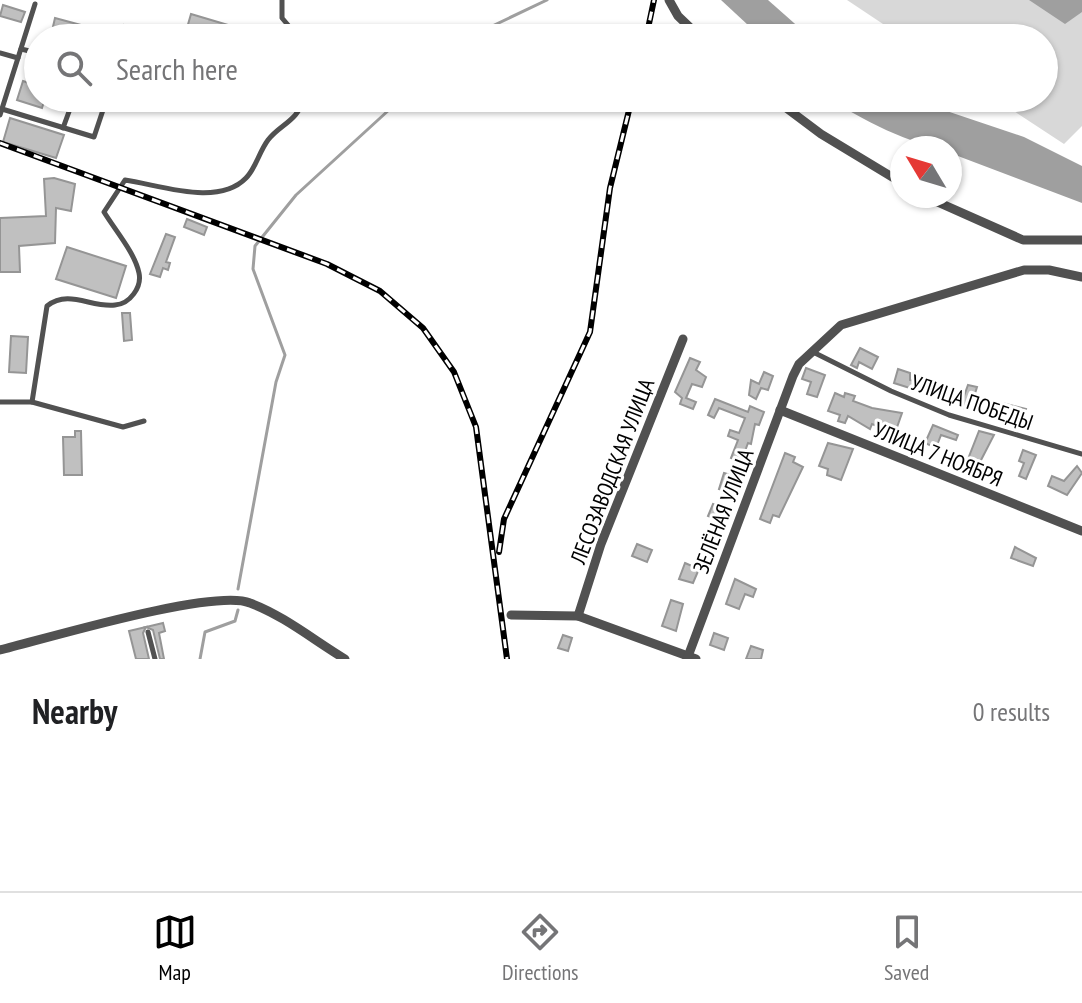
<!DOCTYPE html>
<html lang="en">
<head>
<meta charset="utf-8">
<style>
  body { margin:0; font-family:"PT Sans Narrow",sans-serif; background:#f6f6f6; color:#202124 }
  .compass { position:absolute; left:890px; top:136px; width:72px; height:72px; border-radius:50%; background:#fff; box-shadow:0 2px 6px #0004; rotate:308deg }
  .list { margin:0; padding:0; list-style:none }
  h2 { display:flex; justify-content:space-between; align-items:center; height:104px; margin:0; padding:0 32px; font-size:34px }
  h2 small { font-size:26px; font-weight:400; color:#757577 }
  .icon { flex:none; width:44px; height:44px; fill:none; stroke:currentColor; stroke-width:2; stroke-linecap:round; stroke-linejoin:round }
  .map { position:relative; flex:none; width:1082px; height:659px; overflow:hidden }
  .search { position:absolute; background:#fff; box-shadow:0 2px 6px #0004; left:24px; right:24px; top:24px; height:88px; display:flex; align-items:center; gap:20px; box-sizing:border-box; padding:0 28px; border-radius:44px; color:#757577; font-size:30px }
  .sheet { height:232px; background:#fff }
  nav { display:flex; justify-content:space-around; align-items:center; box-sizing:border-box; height:112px; border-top:2px solid #e0e0e0; background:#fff; font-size:22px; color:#757577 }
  nav a { display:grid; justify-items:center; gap:4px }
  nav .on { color:#000 }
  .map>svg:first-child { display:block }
  .green { fill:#d8d8d8 }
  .water { fill:#9f9f9f }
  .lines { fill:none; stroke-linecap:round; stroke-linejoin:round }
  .stream { stroke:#9f9f9f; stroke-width:3 }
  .building { fill:#c0c0c0; stroke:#959595; stroke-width:2 }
  .lane { stroke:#515151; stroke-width:5 }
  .street { stroke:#515151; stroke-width:9 }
  .rail-casing { stroke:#000; stroke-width:6 }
  .rail { stroke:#fff; stroke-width:3; stroke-dasharray:9; stroke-linecap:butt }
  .labels { text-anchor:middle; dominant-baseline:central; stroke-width:6; stroke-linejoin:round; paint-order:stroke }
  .street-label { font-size:22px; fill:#000; stroke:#fff }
</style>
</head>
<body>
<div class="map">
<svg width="1082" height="659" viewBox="0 0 1082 659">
  <rect width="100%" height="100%" fill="#fff"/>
  <polygon class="green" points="847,0 1082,0 1082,126 1064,144 994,98 1044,98 1044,38 904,38"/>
  <g class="water">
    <polygon points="721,0 768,0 811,38 762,38"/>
    <polygon points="1029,0 1082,0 1082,12 1065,24"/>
    <path d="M827 98H908L1024 137 1082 166V203L950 153V148C913 148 859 117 827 98Z"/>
  </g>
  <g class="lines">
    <g class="stream">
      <polyline points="467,38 547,0"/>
      <polyline points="238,589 276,382 285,355 253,269 255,246 296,195 402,98"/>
      <polyline points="200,659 205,632 235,621 238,610"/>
    </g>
  </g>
  <g class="building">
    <polygon points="3,5 25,12 21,22 0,16"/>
    <polygon points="191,14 238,28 235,38 187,28"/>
    <polygon points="55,18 92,28 89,38 52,31"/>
    <polygon points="124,25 159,36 158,38 120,37"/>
    <polygon points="23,81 38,86 38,98 45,98 42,108 17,100"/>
    <polygon points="10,118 64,135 56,158 3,142"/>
    <polygon points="54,178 75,184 71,211 56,208 55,243 19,246 20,272 0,272 0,218 46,216 44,179"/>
    <polygon points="187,219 207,227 204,235 184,227"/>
    <polygon points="166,234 175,237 166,262 170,263 168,270 163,268 160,277 150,274"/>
    <polygon points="67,247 126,266 116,298 56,279"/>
    <polygon points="122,313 130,313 132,340 124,341"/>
    <polygon points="11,336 28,337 26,373 9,372"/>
    <polygon points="860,348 878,357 872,369 859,362 857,368 851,365"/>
    <polygon points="690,358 700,362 696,370 706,377 702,387 692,384 686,398 696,402 693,409 680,404 682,398 675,392"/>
    <polygon points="806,368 825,375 817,397 807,394 811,382 802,379"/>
    <polygon points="898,369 910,373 910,380 918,382 916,390 894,383"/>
    <polygon points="764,372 773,376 768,390 761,388 756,399 749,395 751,380 759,384"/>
    <polygon points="968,385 977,387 970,410 960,407"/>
    <polygon points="835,393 844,397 845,393 855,396 853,401 872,408 902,413 895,433 872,424 870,429 848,416 845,423 838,421 840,415 828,411"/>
    <polygon points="715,399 748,412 750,406 764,412 759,425 755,424 751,444 748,443 741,462 731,458 738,440 728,436 730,430 739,433 745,418 719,408 714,418 708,415"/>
    <polygon points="998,402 1026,409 1023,420 991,415"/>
    <polygon points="933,425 958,435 956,440 941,435 936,448 925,443"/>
    <polygon points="75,431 81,431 82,475 64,475 63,437 75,437"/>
    <polygon points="979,431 994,435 980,462 968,459"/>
    <polygon points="828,443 853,449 841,480 827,475 828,469 819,466"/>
    <polygon points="1023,450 1036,455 1026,479 1019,476 1024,463 1019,461"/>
    <polygon points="785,453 795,457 793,462 803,467 779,517 773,515 770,523 760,519"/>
    <polygon points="1077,466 1082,473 1067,495 1048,486 1052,476 1064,481"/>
    <polygon points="724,473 734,476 730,492 719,489"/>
    <polygon points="713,504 722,508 718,520 708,516"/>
    <polygon points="637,544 652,550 647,562 632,556"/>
    <polygon points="1015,547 1036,558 1033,566 1011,558"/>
    <polygon points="685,563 699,569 693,583 679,579"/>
    <polygon points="735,579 756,589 753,597 745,594 739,609 726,604"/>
    <polygon points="671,600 683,604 676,631 662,626"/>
    <polygon points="163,623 165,631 159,633 164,659 160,659 153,630 146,627"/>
    <polygon points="146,627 143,633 149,659 136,659 129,631"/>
    <polygon points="714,633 728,638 724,650 710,645"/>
    <polygon points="563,635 572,638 568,651 558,648"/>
    <polygon points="751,646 763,650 761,659 746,659"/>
  </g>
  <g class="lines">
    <g class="lane">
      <polyline points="282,0 282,18 299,38"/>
      <polyline points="21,49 38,53"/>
      <polyline points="0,53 18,58"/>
      <polyline points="2,109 94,137 107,98"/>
      <polyline points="0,115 35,4"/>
      <polyline points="63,128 74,98"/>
      <polyline points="813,352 891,391 949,415 1082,454"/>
      <path d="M0 402H32L47 306C69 289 91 308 115 305 130 304 142 287 139 273 135 253 115 230 104 212L125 180C160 185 218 207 246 178 256 168 259 152 268 140 280 124 299 121 303 98"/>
      <polyline points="32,402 123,427 144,421"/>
      <polyline points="148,632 155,659"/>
    </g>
    <g class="street">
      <polyline points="669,0 678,16 701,38"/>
      <polyline points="773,98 821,134 902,183"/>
      <polyline points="924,196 1023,240 1082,240"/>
      <polyline points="780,410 1082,531"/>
      <polyline points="511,615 578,616 696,659"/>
      <polyline points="578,616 601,544 683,339"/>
      <path d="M0 650C45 639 214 588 250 603 283 615 315 641 345 659"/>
      <polyline points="687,659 793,376 799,364 841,325 1024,270 1049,270 1082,277"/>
    </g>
    <defs>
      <g id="rail">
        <polyline points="646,38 654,0"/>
        <polyline points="0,143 327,264 380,291 423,328 454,372 476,427 507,659"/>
        <polyline points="499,552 504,519 590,332 610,188 632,98"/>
      </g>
    </defs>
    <use href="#rail" class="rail-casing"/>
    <use href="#rail" class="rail"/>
  </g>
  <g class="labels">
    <g class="street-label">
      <text transform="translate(972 402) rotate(19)">УЛИЦА ПОБЕДЫ</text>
      <text transform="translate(938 454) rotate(22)">УЛИЦА 7 НОЯБРЯ</text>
      <text transform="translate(612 471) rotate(-69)">ЛЕСОЗАВОДСКАЯ УЛИЦА</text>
      <text transform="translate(723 511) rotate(-69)">ЗЕЛЁНАЯ УЛИЦА</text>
    </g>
  </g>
</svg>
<svg class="compass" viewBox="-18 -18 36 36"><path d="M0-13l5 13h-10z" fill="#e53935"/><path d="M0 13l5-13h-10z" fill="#757577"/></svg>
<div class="search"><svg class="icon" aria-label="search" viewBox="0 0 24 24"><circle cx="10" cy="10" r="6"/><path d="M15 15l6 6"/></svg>Search here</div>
</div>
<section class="sheet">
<h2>Nearby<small>0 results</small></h2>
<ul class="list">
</ul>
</section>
<nav>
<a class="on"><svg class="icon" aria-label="map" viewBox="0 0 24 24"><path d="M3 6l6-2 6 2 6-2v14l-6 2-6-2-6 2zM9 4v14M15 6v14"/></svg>Map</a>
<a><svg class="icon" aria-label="directions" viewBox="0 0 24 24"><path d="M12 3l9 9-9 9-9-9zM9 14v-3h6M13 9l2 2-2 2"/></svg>Directions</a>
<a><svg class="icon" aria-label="saved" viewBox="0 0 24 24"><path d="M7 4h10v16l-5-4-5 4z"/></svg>Saved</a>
</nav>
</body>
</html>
